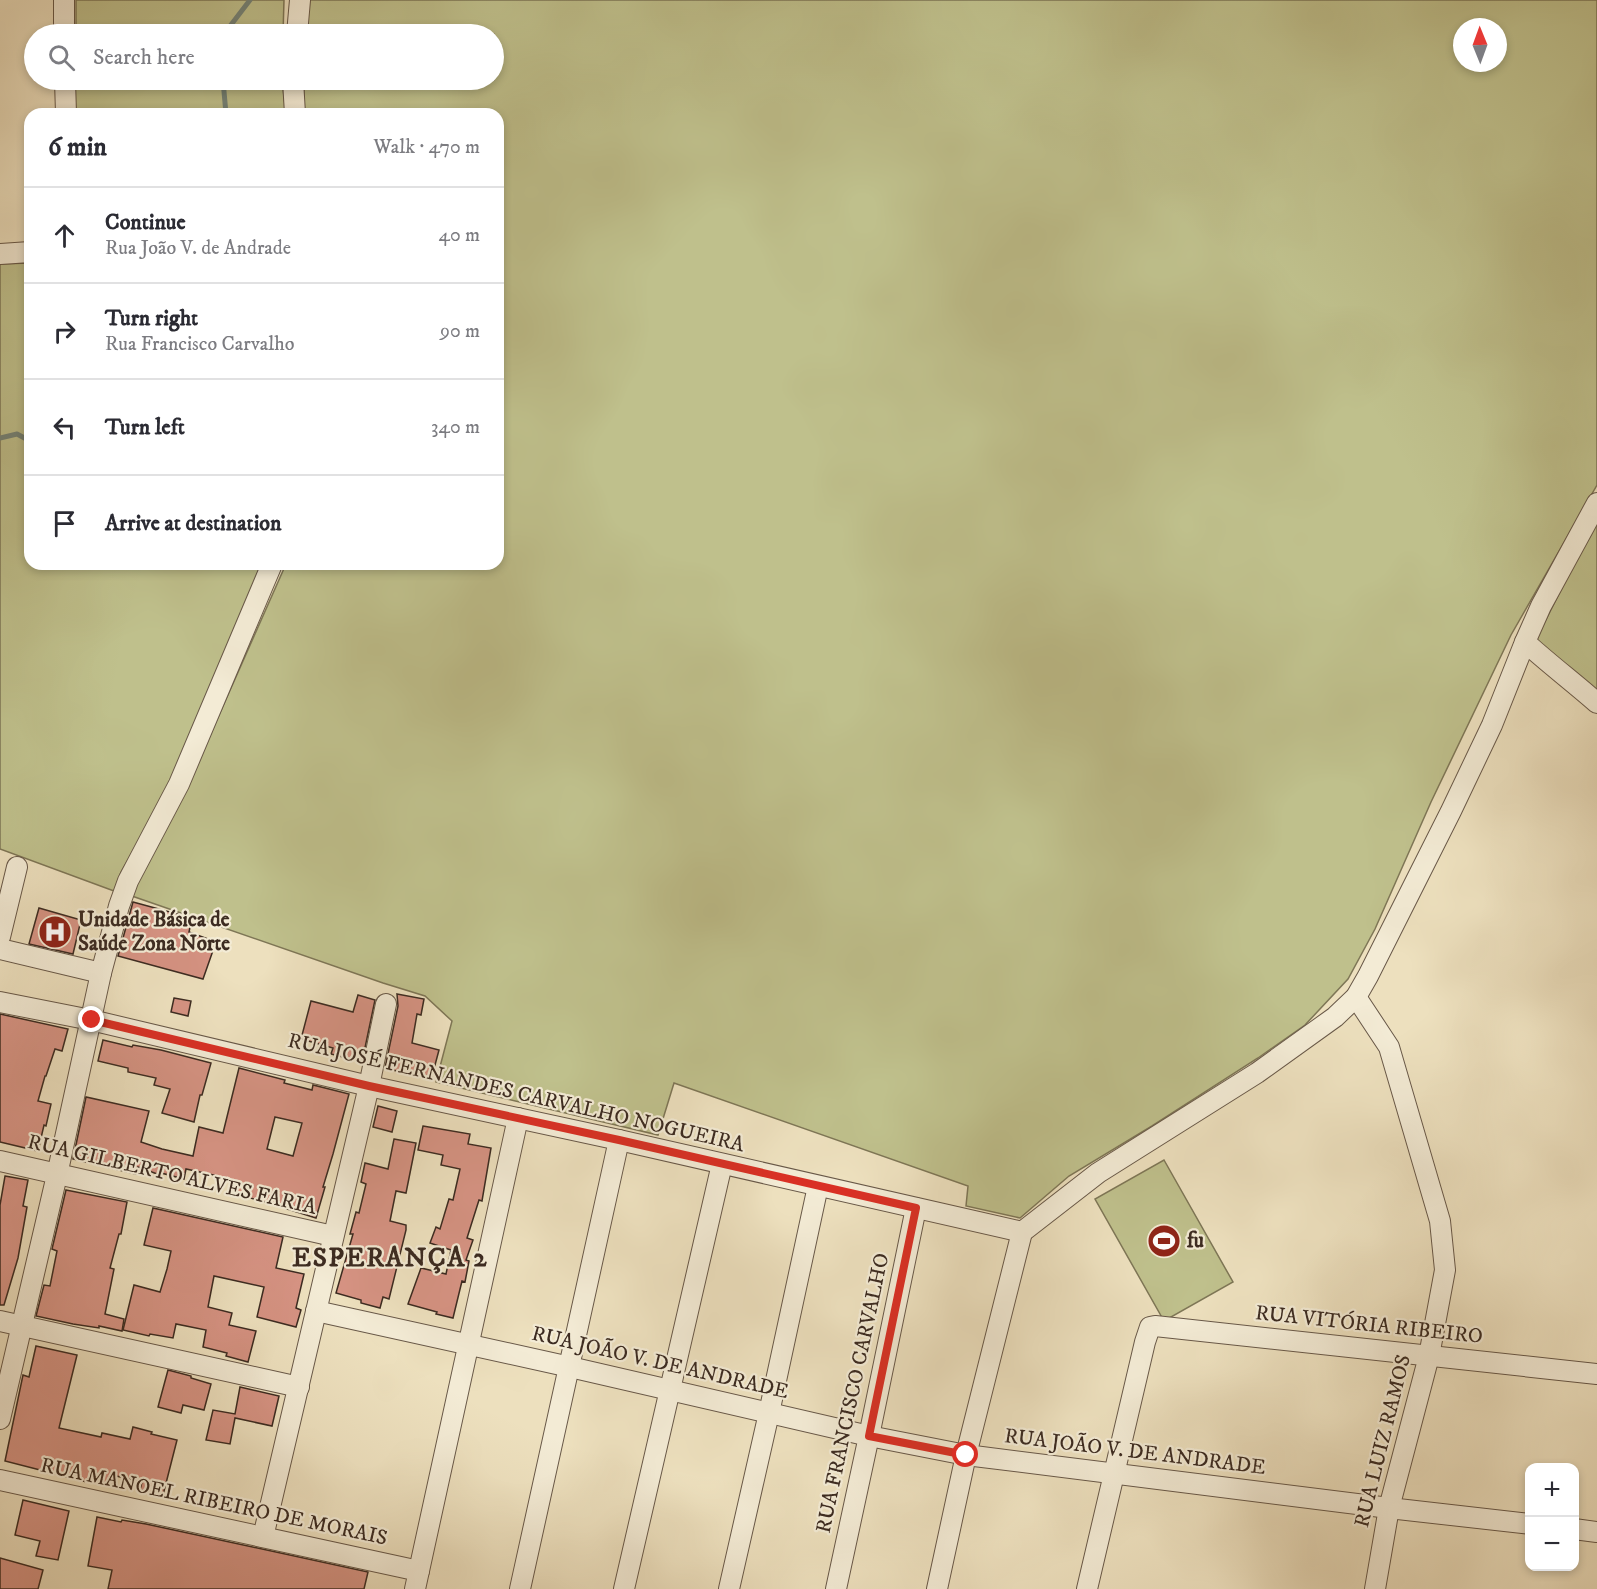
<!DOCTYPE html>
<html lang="en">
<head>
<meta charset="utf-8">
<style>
  body { margin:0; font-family:"IM FELL DW Pica",serif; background:#f2f2f3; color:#2b2b33 }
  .controls { position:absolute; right:18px; bottom:18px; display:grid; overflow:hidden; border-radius:12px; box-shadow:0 3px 9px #0003 }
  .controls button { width:54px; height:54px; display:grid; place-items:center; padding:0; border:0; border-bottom:2px solid #e1e1e2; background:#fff; color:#2b2b33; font:30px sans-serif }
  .compass { position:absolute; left:1453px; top:18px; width:54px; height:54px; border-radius:50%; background:#fff; box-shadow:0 3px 9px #0003; rotate:359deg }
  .stop { position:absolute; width:18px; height:18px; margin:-14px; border:4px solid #d93025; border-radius:50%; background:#fff }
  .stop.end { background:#d93025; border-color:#fff; box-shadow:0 2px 6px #0008 }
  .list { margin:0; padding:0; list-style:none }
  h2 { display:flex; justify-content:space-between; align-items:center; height:78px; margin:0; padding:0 24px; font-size:26px }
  h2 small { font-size:20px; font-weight:400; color:#7c7c81 }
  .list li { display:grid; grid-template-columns:39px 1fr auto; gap:18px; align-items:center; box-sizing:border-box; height:96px; padding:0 24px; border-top:2px solid #e1e1e2 }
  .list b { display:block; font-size:22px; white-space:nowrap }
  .list p { margin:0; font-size:20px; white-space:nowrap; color:#7c7c81 }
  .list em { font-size:20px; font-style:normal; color:#7c7c81 }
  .icon { flex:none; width:33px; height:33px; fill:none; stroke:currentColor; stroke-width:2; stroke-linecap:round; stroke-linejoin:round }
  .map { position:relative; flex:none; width:1597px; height:1589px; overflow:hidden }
  .search { position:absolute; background:#fff; box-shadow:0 3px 9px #0003; left:24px; top:24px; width:480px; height:66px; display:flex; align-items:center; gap:15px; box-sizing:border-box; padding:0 21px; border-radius:33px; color:#7c7c81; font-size:22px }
  .panel { position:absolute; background:#fff; box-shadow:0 3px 9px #0003; left:24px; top:108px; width:480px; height:462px; border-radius:18px }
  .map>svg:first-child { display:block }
  .green { fill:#bfc08c; stroke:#7e7656; stroke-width:1.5; fill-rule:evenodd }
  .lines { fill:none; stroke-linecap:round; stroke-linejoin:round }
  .stream { stroke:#748378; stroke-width:5 }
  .building { fill:#d69383; stroke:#3c2b21; stroke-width:1.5; fill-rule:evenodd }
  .minor-casing { stroke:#685848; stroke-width:22 }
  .minor { stroke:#f3ebd5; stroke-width:20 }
  .route { stroke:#d93025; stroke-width:8 }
  .labels { text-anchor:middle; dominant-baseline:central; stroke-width:4.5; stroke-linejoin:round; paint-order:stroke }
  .poi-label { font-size:21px; font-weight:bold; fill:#3c2b21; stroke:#f3ebd5; text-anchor:start }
  .street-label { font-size:21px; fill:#3c2b21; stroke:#f3ebd5 }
  .district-label { font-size:27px; font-weight:bold; letter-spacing:1.5px; fill:#3c2b21; stroke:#f3ebd5 }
</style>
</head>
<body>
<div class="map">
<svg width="1597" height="1589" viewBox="0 0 1597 1589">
  <rect width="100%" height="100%" fill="#ede0be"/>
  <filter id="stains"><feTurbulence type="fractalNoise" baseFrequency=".00333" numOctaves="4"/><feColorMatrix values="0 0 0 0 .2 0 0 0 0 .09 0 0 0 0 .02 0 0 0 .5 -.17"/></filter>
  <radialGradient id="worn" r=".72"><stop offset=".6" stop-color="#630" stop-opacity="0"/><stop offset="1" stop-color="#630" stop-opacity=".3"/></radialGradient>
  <g class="green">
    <polygon points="76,0 284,0 283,34 76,34"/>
    <path d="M307 0H1597V485L1511 635 1431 802 1375 929 1348 979 1305 1025 1258 1058 1152 1126 1069 1176 1020 1218 966 1206 968 1186 674 1083 658 1135 436 1082 452 1021 425 996 383 983 129 895 188 785 286 564H498V114H303L304 80H494V34H305ZM1462 27H1498V63H1462Z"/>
    <polygon points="75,80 282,80 286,114 75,114"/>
    <polygon points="30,263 30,564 267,564 171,785 121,872 114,891 0,849 0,264"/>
    <polygon points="1597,519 1597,698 1534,643"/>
    <polygon points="1164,1160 1233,1282 1164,1321 1095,1199"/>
  </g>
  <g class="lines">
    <g class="stream">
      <polyline points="224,34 250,0"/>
      <polyline points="223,80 226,114"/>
      <polyline points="0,438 17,434 30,441"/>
    </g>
  </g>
  <g class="building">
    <polygon points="133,902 192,918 189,932 216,942 203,979 118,956"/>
    <polygon points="39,908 81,920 73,954 29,944"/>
    <polygon points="397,994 424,999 421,1015 417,1014 412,1043 439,1050 431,1080 385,1068 398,1006"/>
    <polygon points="358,995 375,1000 362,1062 331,1054 333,1048 301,1039 311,1001 353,1012"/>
    <polygon points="174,998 191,1001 188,1016 171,1012"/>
    <polygon points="0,1014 68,1029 62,1051 55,1049 46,1076 45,1076 38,1101 51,1104 46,1126 44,1125 38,1151 0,1142"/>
    <polygon points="103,1040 132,1047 133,1045 161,1050 211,1063 202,1095 200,1095 194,1122 162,1113 170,1089 154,1085 156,1078 128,1072 128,1068 98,1061"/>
    <path d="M239 1068 285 1080 284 1083 312 1090 313 1085 349 1094 333 1154 323 1187H325L316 1218 287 1209 288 1208 235 1194 239 1182 214 1177V1175L186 1169 184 1179 161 1173 160 1175 138 1167 136 1174 73 1159 86 1097 149 1111 141 1142 162 1149 193 1156 199 1127 223 1133ZM275 1117 302 1123 293 1156 267 1149Z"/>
    <polygon points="378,1106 397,1111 392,1132 373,1127"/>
    <polygon points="423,1126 470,1134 468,1144 491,1148 482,1201 479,1200 467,1238 473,1240 466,1260 469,1261 465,1282 462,1281 453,1318 436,1314 437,1312 408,1304 421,1268 446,1274 451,1250 430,1243 436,1227 440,1229 449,1199 453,1200 460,1169 441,1165 443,1155 418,1150"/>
    <polygon points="394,1139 416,1143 406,1193 396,1191 390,1221 406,1225 406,1230 389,1299 383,1297 380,1308 361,1303 361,1300 336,1293 353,1234 350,1234 356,1212 359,1213 366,1184 361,1182 365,1163 388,1169"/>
    <polygon points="5,1176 28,1180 23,1206 27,1207 18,1258 4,1305 0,1305 0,1205"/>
    <polygon points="66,1190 127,1202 121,1234 119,1234 110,1268 114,1269 105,1314 124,1319 122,1331 99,1326 99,1328 73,1324 36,1316 44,1285 50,1286 57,1251 52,1249"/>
    <polygon points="153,1208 283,1237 276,1268 304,1274 296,1308 301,1310 296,1327 257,1317 264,1287 214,1276 208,1307 232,1313 229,1325 256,1331 248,1362 226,1356 227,1353 203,1347 206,1330 176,1324 173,1338 150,1334 149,1336 123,1330 134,1285 160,1292 167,1269 171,1251 144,1245"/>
    <polygon points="36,1346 77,1355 59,1428 101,1437 102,1433 130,1439 133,1427 152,1432 151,1434 177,1440 163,1495 140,1490 142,1482 116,1476 114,1485 88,1479 87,1482 5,1461 23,1375 29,1377"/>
    <polygon points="168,1370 191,1376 191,1378 211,1384 204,1410 183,1405 181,1413 158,1407"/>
    <polygon points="240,1387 279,1396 272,1426 235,1418 230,1444 206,1440 213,1410 235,1414"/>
    <polygon points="23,1500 69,1511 58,1560 36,1556 40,1541 15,1535"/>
    <polygon points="97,1517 121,1522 122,1520 146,1524 368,1572 364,1589 108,1589 112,1570 88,1566"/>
    <polygon points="0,1558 43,1570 38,1589 0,1589"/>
  </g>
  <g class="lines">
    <defs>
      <g id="minor">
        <polyline points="64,0 64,34"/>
        <polyline points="297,34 300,0"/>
        <polyline points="65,80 66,114"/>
        <polyline points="293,80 295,114"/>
        <polyline points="0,254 30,252"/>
        <path d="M1525 642C1548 663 1573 682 1597 703"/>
        <polyline points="0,937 17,867"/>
        <polyline points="0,949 101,973"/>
        <polyline points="1356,997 1389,1047 1440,1221 1445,1270 1429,1356 1389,1508 1375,1589"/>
        <polyline points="0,1002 91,1020 369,1086 619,1140 1022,1232"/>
        <polyline points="0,1161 333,1236"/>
        <polyline points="1022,1232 1098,1173 1257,1073 1335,1017 1356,997 1368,976 1451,811 1492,725 1525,642 1541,606 1597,503"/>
        <polyline points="316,1311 570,1367 869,1436 966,1455 1389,1508 1530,1524"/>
        <polyline points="0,1321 299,1387"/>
        <polyline points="0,1419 57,1175 101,973 119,906 128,881 179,784 272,564"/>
        <polyline points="0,1480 419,1571"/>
        <polyline points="1574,1529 1597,1532"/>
        <polyline points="263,1537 369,1086 386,1004"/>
        <polyline points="415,1589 518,1118"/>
        <polyline points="520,1589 619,1140"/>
        <polyline points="624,1589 722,1164"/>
        <polyline points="729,1589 769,1413 818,1186"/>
        <polyline points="836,1589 869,1436 916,1208"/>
        <polyline points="937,1589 966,1455 1022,1232"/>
        <polyline points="1087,1589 1145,1342 1150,1327 1155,1326 1597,1374"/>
      </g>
    </defs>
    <use href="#minor" class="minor-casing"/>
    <use href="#minor" class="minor"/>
  </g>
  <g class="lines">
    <polyline class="route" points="92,1020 369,1086 619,1140 916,1208 869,1436 966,1455"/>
  </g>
  <defs>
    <symbol id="hospital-disc" viewBox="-11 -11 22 22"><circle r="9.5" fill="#8f2418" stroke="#f3ebd5"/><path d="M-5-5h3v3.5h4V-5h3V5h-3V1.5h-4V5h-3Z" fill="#fff"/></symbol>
    <symbol id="stadium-disc" viewBox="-11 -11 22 22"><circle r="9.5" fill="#8f2418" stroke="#f3ebd5"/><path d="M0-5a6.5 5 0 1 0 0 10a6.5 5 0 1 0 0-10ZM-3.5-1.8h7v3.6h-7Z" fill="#fff"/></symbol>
  </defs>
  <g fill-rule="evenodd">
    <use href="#hospital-disc" x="36" y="913" width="38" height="38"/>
    <use href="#stadium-disc" x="1145" y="1222" width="38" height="38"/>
  </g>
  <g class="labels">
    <g class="poi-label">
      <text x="78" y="920">Unidade Básica de<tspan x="78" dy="24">Saúde Zona Norte</tspan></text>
      <text x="1187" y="1241">fu</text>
    </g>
    <g class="street-label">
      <text transform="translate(516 1093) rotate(13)">RUA JOSÉ FERNANDES CARVALHO NOGUEIRA</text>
      <text transform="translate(172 1175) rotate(13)">RUA GILBERTO ALVES FARIA</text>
      <text transform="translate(1369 1325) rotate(6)">RUA VITÓRIA RIBEIRO</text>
      <text transform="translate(660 1363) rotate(13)">RUA JOÃO V. DE ANDRADE</text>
      <text transform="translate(853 1393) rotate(-78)">RUA FRANCISCO CARVALHO</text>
      <text transform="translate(1383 1441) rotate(-76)">RUA LUIZ RAMOS</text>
      <text transform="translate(1135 1452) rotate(7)">RUA JOÃO V. DE ANDRADE</text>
      <text transform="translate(214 1502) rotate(12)">RUA MANOEL RIBEIRO DE MORAIS</text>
    </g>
    <g class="district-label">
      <text x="390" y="1258">ESPERANÇA 2</text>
    </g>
  </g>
  <rect width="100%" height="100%" filter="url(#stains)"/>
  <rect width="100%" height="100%" fill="url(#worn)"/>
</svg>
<div class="controls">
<button>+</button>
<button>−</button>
</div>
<svg class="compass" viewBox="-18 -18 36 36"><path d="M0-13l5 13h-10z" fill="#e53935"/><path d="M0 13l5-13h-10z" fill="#7c7c81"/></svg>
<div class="stop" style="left:966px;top:1455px"></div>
<div class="stop end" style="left:92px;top:1020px"></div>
<div class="search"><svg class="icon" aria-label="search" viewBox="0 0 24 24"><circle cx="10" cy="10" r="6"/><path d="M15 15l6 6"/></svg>Search here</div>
<section class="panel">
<h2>6 min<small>Walk · 470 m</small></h2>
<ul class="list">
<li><svg class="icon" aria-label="ahead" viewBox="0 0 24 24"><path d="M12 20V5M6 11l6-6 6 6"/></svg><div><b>Continue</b><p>Rua João V. de Andrade</p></div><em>40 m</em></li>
<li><svg class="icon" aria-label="right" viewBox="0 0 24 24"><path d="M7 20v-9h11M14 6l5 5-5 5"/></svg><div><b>Turn right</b><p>Rua Francisco Carvalho</p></div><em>90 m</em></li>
<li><svg class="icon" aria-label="left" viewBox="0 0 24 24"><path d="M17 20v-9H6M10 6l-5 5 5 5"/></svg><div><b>Turn left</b></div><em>340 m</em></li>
<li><svg class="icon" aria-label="arrive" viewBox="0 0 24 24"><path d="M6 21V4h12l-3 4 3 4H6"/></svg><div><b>Arrive at destination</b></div></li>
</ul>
</section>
</div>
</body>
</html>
